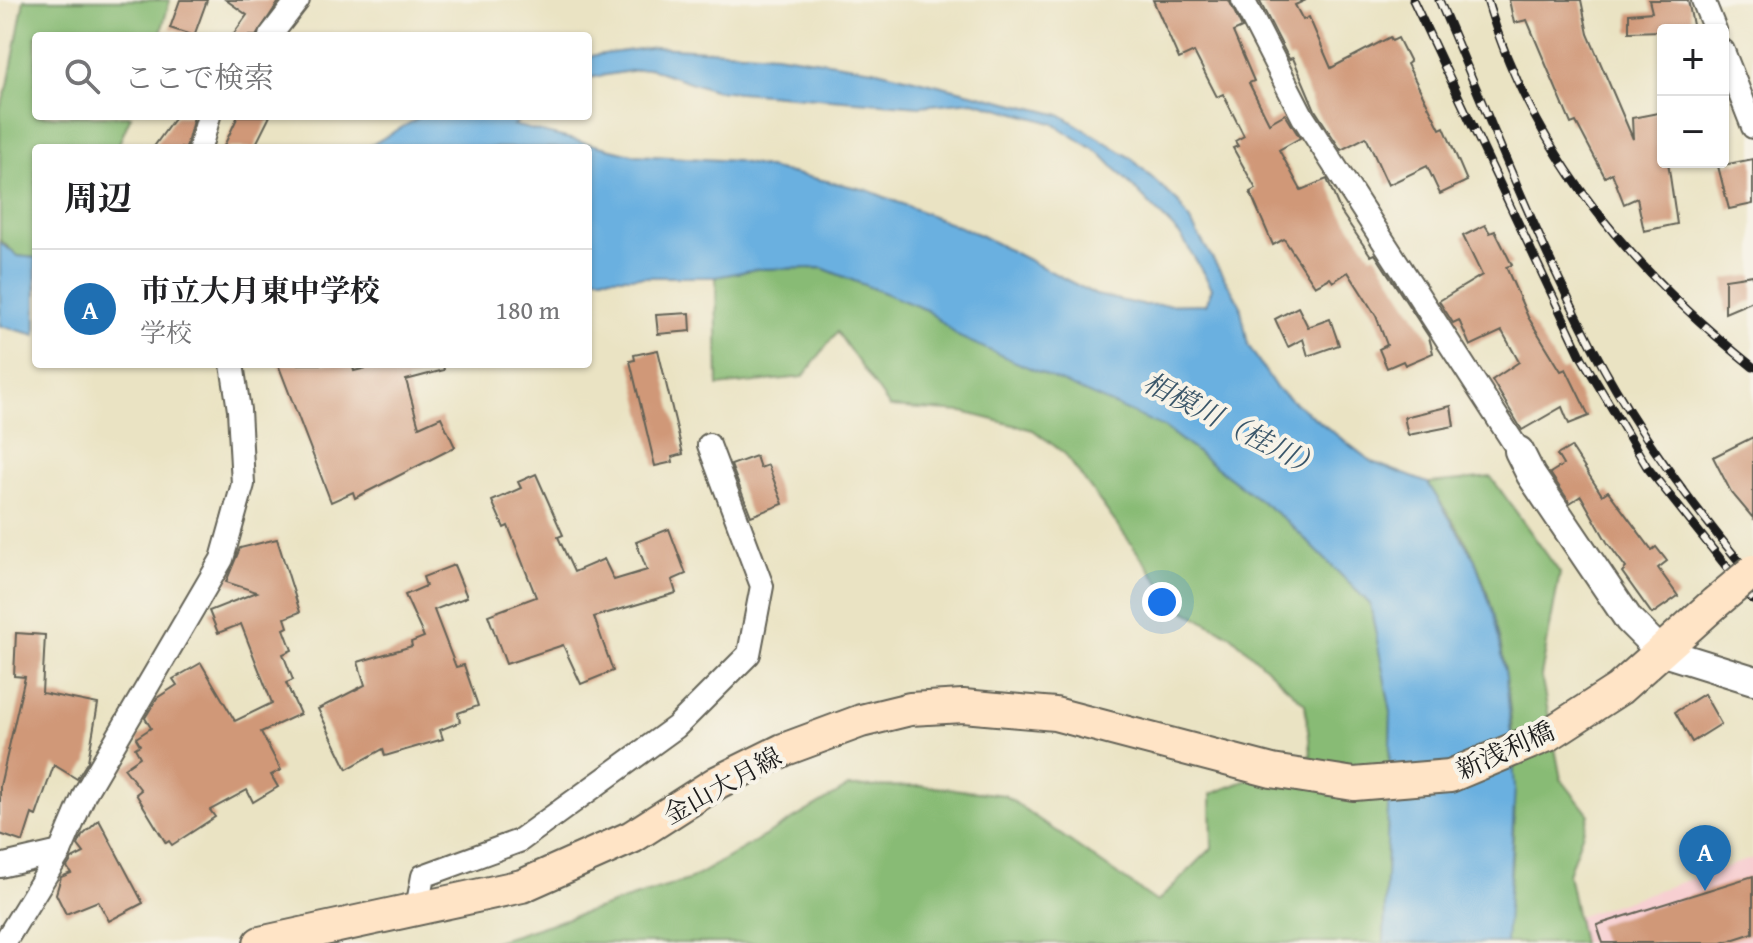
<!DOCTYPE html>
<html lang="ja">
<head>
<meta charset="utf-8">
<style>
  body { margin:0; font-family:"Gentium Book Plus","Noto Serif JP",serif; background:#f6f6f6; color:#202124 }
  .controls { position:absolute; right:24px; top:24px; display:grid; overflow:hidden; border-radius:8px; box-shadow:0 2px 6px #0004 }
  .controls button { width:72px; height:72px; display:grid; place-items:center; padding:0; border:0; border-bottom:2px solid #e0e0e0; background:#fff; color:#202124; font:40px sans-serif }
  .you { position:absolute; left:1162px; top:602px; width:28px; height:28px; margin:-20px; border:6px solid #fff; border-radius:50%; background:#1a73e8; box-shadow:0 0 0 12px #1a73e833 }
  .badge { display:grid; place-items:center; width:52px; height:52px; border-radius:50%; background:#1f6fb2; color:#fff; font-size:26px; font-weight:700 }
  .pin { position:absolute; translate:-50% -66px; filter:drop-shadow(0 2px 4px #0008) }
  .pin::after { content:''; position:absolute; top:42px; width:28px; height:24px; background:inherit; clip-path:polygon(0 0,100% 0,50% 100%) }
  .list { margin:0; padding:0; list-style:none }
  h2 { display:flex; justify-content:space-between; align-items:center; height:104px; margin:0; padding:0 32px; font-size:34px }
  h2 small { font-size:26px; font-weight:400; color:#757577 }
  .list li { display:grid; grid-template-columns:52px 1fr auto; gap:24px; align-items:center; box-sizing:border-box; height:120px; padding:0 32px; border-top:2px solid #e0e0e0 }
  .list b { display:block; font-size:30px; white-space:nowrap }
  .list p { margin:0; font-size:26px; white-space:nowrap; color:#757577 }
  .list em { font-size:26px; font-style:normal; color:#757577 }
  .icon { flex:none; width:44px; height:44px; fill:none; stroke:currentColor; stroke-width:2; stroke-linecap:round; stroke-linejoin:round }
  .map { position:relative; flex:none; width:1753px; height:943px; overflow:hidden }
  .search { position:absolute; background:#fff; box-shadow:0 2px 6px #0004; left:32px; top:32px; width:560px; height:88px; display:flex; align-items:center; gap:20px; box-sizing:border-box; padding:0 28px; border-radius:8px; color:#757577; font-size:30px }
  .panel { position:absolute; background:#fff; box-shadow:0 2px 6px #0004; left:32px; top:144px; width:560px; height:224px; border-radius:8px }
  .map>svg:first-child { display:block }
  .built { fill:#f7cfd1 }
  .forest { fill:#88bb75; stroke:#526c48; stroke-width:2 }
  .water { fill:#6ab0e0; stroke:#43667e; stroke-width:2 }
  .building { fill:#d09878 }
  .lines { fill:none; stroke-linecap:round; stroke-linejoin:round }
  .minor-casing { stroke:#646256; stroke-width:26 }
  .tertiary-casing { stroke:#646256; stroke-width:32 }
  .secondary-casing { stroke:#646256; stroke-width:36 }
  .minor { stroke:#fff; stroke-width:22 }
  .tertiary { stroke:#fff; stroke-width:28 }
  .secondary { stroke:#ffe4c6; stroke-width:32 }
  .rail-casing { stroke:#1c1c1c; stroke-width:9 }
  .rail { stroke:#f7f3e8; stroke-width:6; stroke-dasharray:18; stroke-linecap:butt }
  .secondary-bridge-casing { stroke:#646256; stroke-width:36; stroke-linecap:butt }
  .secondary-bridge { stroke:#ffe4c6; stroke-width:32 }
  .labels { text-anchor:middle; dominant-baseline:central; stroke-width:8; stroke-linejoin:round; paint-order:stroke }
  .street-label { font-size:26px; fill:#1c1c1c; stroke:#f7f3e8 }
  .water-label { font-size:28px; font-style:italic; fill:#3b576a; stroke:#f7f3e8 }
</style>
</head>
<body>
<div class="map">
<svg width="1753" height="943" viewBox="0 0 1753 943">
  <rect width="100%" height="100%" fill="#f7f3e8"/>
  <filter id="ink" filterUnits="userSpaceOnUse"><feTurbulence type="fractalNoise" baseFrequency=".0125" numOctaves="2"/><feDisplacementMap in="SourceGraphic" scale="16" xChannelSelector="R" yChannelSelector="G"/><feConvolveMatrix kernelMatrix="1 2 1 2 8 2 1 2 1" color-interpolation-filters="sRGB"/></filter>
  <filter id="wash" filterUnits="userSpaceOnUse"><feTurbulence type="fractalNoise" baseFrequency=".006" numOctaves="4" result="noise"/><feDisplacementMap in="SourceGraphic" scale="32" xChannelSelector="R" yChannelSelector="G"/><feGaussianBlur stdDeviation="1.8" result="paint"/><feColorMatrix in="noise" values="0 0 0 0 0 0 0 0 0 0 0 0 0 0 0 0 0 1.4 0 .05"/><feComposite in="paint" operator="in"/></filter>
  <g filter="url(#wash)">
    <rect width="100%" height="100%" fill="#eae3c3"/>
    <polygon class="built" points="1753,858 1753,943 1582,943 1577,917"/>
    <g class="forest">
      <polygon points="24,0 170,0 160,36 36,36 36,116 131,116 117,148 36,148 36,258 18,256 0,240 0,108 8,86"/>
      <polygon points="822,268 927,310 1164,427 1288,522 1370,604 1391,712 1384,943 490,943 691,879 848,787 926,786 1004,795 1157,902 1212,848 1211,794 1311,755 1305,704 1232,636 1178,607 1064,453 1033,430 963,412 890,407 837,332 803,377 718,386 716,277 756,269"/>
      <path d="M1491 477 1560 573 1541 676 1561 779 1589 815 1568 874 1582 943H1506L1504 938C1520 822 1521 671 1476 562 1465 535 1444 509 1428 483Z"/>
    </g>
    <g class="water">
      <polygon points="655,47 776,54 873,69 1061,115 1131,158 1179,203 1240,304 1248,345 1277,389 1372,462 1428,483 1475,560 1494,616 1506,676 1515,787 1506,943 1384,943 1391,712 1370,604 1288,522 1164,427 959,337 927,310 822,268 756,269 716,277 588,277 588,148 366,148 422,116 525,116 513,125 636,155 736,161 867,190 980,235 1096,295 1142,305 1206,304 1212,288 1182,237 1101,154 1052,123 973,101 920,106 713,90 649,68 588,78 588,56"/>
      <polygon points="0,243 18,256 36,258 36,335 0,326"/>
    </g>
    <g id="blocks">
      <g class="building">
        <polygon points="180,0 207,0 194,36 170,28"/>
        <polygon points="226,0 280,0 256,36 232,36 247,15"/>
        <polygon points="1153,0 1229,0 1242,28 1233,32 1254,81 1249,83 1269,123 1285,114 1300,138 1279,150 1301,190 1327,179 1341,212 1371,256 1375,254 1429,337 1433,353 1405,365 1403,361 1387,368 1379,349 1387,345 1376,316 1348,272 1333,282 1330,278 1315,286 1284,239 1273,245 1250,192 1256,189 1233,148 1238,146 1235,141 1244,136 1223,94 1217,97 1194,52 1179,59"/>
        <polygon points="1259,0 1306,0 1295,5 1303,20 1309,17 1331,68 1390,37 1392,41 1398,38 1410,62 1407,64 1440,129 1444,127 1467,181 1440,194 1427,166 1388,185 1366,137 1341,150 1315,110 1293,58 1289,59"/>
        <polygon points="1509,0 1581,0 1588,34 1633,139 1632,118 1663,112 1663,162 1668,162 1677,224 1644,231 1637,198 1624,204 1612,173 1605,177 1576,122 1571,124 1527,20 1514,23"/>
        <polygon points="1649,0 1688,0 1694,30 1629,32 1629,14 1652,12"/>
        <polygon points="176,116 194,116 186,148 153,148"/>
        <polygon points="238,116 270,116 254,148 223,148"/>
        <polygon points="1753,159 1753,204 1729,209 1718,166"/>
        <polygon points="1485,225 1490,233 1495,231 1512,265 1506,267 1528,317 1561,371 1566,369 1589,416 1569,424 1562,407 1522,430 1492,380 1519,362 1502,331 1470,346 1459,320 1453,323 1439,301 1482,275 1463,236"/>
        <polygon points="1753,275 1753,301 1725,313 1725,279"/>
        <polygon points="1298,307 1308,327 1330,319 1339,345 1308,356 1303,339 1288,347 1275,319"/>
        <polygon points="690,313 691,331 658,334 656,315"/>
        <polygon points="658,350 683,454 672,457 673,462 655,466 630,361 635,360 634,355"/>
        <polygon points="278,364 352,364 354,371 382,364 443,364 444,370 406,380 419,427 441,417 455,447 355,498 353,492 331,502"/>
        <polygon points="1451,406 1454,426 1408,435 1404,417"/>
        <polygon points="1753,437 1753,518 1731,492 1713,457"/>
        <polygon points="1571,447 1602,495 1608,491 1652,550 1656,547 1667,561 1658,568 1678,596 1652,614 1622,572 1626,568 1607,542 1581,496 1570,503 1550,473 1563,465 1557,455"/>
        <polygon points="756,456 760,468 768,465 783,504 751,516 731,465"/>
        <polygon points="536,474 563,535 558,537 574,572 604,559 614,580 647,570 636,542 669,529 686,574 672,580 676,593 594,617 613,671 581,684 563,645 506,664 488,615 536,597 508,526 504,528 492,501 521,488 518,482"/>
        <polygon points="277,539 300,612 285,618 288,627 284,629 292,650 283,654 293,680 286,683 300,714 261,732 281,770 271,775 278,787 253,802 247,790 210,810 215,817 172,845 169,841 166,843 136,794 141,790 124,768 140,757 135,748 140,745 136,738 151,728 145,718 157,698 177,685 173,679 201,663 235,721 272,703 241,624 218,633 209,611 257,592 226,582 240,548"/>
        <polygon points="454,565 467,597 434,610 456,667 464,665 478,706 458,713 460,722 440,730 443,739 385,756 383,749 347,769 318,709 365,685 358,662 412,646 411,642 424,637 405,595 426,586 423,577"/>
        <polygon points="16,633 45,635 42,693 98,704 88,761 77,779 54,765 36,816 32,814 23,842 0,834 0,786 25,677 14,676"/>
        <polygon points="1704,694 1721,724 1692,742 1675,712"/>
        <polygon points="99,820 143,903 109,921 98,901 66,914 56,894 61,877 71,873 67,867 72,859 84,853 78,845 82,836"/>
        <polygon points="1753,876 1753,933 1722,943 1603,943 1597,925"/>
      </g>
    </g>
  </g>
  <g filter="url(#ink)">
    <use href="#blocks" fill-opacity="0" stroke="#646256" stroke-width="2"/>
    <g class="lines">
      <defs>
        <g id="minor">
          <polyline points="1243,0 1303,117 1519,451"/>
          <polyline points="1703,0 1715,30"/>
          <polyline points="270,36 298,0"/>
          <polyline points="1723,51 1753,127"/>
          <polyline points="200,148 209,116"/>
          <polyline points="0,866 60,852"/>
          <polyline points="417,908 423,876 519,841 676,727 749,654 762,586 709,445"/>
          <polyline points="4,943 60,852 85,793 222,559 243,484 239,410 232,364"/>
        </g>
        <polyline id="tertiary" points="1519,451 1531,475 1629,620 1660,651 1753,680"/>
        <polyline id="secondary" points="260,943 522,886 632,837 718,782 783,750 861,721 910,709 963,706 1055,714 1272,771 1354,784 1450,776 1548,735 1619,689 1715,603"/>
      </defs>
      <use href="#minor" class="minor-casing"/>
      <use href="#tertiary" class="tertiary-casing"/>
      <use href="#secondary" class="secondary-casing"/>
      <use href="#minor" class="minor"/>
      <use href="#tertiary" class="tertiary"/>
      <use href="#secondary" class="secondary"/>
      <defs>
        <g id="rail">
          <polyline points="1413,0 1582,358 1647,467 1753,600"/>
          <path d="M1439 0C1489 117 1535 237 1594 350 1636 431 1694 508 1753 578"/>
          <path d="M1487 0C1533 154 1629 267 1753 367"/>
        </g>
      </defs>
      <use href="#rail" class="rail-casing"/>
      <use href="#rail" class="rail"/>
      <defs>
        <polyline id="secondary-bridge" points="1715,603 1753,571"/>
      </defs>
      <use href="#secondary-bridge" class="secondary-bridge-casing"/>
      <use href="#secondary-bridge" class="secondary-bridge"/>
    </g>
  </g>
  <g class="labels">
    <g class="street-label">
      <text transform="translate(1505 750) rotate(-24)">新浅利橋</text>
      <text transform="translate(722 785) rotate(-29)">金山大月線</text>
    </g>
    <g class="water-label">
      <text transform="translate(1233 424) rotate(27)">相模川（桂川）</text>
    </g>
  </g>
</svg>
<div class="controls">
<button>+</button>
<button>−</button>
</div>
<div class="you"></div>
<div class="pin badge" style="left:1705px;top:891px">A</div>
<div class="search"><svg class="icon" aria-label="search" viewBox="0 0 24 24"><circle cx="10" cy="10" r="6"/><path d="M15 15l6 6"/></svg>ここで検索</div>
<section class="panel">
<h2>周辺<small></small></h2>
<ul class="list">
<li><span class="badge">A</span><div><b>市立大月東中学校</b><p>学校</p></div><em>180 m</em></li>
</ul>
</section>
</div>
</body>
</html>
